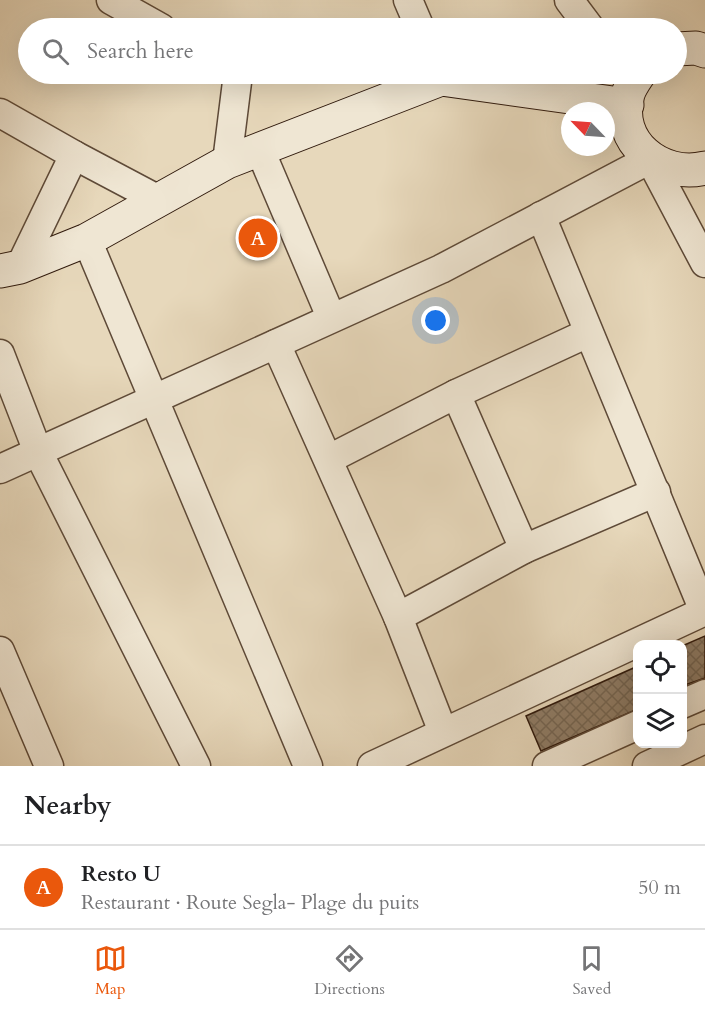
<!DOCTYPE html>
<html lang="en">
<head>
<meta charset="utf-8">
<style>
  body { margin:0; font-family:Cardo,serif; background:#f6f6f6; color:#202124 }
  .controls { position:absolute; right:18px; bottom:18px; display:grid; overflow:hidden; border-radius:12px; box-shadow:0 6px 24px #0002 }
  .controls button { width:54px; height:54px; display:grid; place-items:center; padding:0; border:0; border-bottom:2px solid #e0e0e0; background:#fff; color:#202124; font:30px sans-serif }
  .compass { position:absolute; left:561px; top:102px; width:54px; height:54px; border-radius:50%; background:#fff; box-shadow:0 6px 24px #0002; rotate:295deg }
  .you { position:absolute; left:436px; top:321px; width:21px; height:21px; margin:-15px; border:4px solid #fff; border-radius:50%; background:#1a73e8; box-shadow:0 0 0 9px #1a73e833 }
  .badge { display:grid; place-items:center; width:39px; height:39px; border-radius:50%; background:#ea580c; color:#fff; font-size:20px; font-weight:700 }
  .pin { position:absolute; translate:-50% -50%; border:3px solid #fff; box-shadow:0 2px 6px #0006 }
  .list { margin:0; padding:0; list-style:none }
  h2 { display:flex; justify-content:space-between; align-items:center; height:78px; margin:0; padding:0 24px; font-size:26px }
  h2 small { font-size:20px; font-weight:400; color:#757577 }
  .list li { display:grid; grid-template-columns:39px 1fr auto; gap:18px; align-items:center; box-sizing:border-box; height:84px; padding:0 24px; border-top:2px solid #e0e0e0 }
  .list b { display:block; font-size:22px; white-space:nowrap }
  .list p { margin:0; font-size:20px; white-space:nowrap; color:#757577 }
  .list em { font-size:20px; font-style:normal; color:#757577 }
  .icon { flex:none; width:33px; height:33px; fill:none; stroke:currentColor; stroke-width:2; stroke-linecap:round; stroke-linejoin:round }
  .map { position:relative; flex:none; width:705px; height:766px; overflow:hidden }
  .search { position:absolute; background:#fff; box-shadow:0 6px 24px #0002; left:18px; right:18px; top:18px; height:66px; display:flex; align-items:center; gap:15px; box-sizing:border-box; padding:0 21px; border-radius:33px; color:#757577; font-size:22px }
  .sheet { height:162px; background:#fff }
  nav { display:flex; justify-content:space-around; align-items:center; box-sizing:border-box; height:84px; border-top:2px solid #e0e0e0; background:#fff; font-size:16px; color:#757577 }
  nav a { display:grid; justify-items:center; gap:3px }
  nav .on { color:#ea580c }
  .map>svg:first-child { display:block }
  .building { fill:url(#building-cross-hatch); stroke:#301a0d; stroke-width:1.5 }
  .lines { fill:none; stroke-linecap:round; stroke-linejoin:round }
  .street-casing { stroke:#5e4a38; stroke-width:31 }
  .secondary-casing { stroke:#301a0d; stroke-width:35 }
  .street { stroke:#efe6d3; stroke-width:28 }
  .secondary { stroke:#efe6d3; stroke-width:33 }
</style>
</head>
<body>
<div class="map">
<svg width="705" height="766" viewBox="0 0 705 766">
  <defs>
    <pattern id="building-cross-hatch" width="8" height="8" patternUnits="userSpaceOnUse" patternTransform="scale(1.5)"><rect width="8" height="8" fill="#8f7d67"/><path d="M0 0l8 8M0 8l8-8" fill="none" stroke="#756653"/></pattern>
  </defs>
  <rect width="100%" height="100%" fill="#e7d8bb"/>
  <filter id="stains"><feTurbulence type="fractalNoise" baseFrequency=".00333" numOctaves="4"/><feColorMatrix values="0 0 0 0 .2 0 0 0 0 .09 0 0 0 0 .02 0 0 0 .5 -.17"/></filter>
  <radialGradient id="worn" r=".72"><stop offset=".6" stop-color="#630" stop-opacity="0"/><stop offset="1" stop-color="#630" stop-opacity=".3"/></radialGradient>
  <g class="building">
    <polygon points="705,636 705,678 682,686 682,646"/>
    <polygon points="638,666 638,709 541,751 526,716"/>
  </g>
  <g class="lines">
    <defs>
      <g id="street">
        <polyline points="111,0 161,28"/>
        <polyline points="408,0 420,28"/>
        <polyline points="569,0 590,28"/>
        <polyline points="402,74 441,79"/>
        <polyline points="0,113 74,155 20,267"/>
        <polyline points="260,150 331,317"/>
        <polyline points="74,155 159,200"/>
        <polyline points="227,162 238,74"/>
        <polyline points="541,216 704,611"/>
        <polyline points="87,240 308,766"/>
        <polyline points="276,344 398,617 443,732"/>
        <polyline points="0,354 38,452 196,766"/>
        <polyline points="456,394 524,549"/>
        <polyline points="329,459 456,394 588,333"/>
        <polyline points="0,469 441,269 650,159 705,263"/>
        <polyline points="398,617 524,549 656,492"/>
        <polyline points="0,651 49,766"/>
        <polyline points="682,704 705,694"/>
        <polyline points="372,766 705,611"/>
        <polyline points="547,766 638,725"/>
        <polyline points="647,766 705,739"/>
      </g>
      <g id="secondary">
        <polyline points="676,49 696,48 705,51"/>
        <path d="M639 74C635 80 630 87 628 94 614 142 661 179 705 168"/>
        <polyline points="0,271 20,267 87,240 227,162 441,79 627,105"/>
      </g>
    </defs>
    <use href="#street" class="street-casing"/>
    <use href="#secondary" class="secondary-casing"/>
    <use href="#street" class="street"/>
    <use href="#secondary" class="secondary"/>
  </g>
  <rect width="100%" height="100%" filter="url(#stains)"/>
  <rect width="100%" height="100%" fill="url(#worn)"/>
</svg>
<div class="controls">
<button><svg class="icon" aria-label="locate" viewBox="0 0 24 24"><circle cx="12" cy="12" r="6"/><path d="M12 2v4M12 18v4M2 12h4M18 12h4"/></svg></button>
<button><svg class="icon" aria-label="layers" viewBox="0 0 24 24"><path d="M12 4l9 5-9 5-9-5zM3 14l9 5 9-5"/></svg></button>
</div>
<svg class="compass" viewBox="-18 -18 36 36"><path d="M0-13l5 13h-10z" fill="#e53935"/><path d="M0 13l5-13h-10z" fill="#757577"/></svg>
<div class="you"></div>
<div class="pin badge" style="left:258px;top:238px">A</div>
<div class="search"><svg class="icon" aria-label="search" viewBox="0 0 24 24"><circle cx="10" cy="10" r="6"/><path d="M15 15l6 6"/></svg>Search here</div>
</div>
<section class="sheet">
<h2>Nearby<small></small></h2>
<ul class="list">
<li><span class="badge">A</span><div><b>Resto U</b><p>Restaurant · Route Segla- Plage du puits</p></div><em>50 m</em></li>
</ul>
</section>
<nav>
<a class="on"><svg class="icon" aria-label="map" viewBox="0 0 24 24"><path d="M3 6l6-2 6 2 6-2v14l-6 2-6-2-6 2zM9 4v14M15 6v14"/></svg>Map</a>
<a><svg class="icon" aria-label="directions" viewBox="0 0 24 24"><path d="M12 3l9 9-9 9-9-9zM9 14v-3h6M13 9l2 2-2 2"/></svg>Directions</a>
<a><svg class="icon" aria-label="saved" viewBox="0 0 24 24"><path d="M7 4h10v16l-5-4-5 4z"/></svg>Saved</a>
</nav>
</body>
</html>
